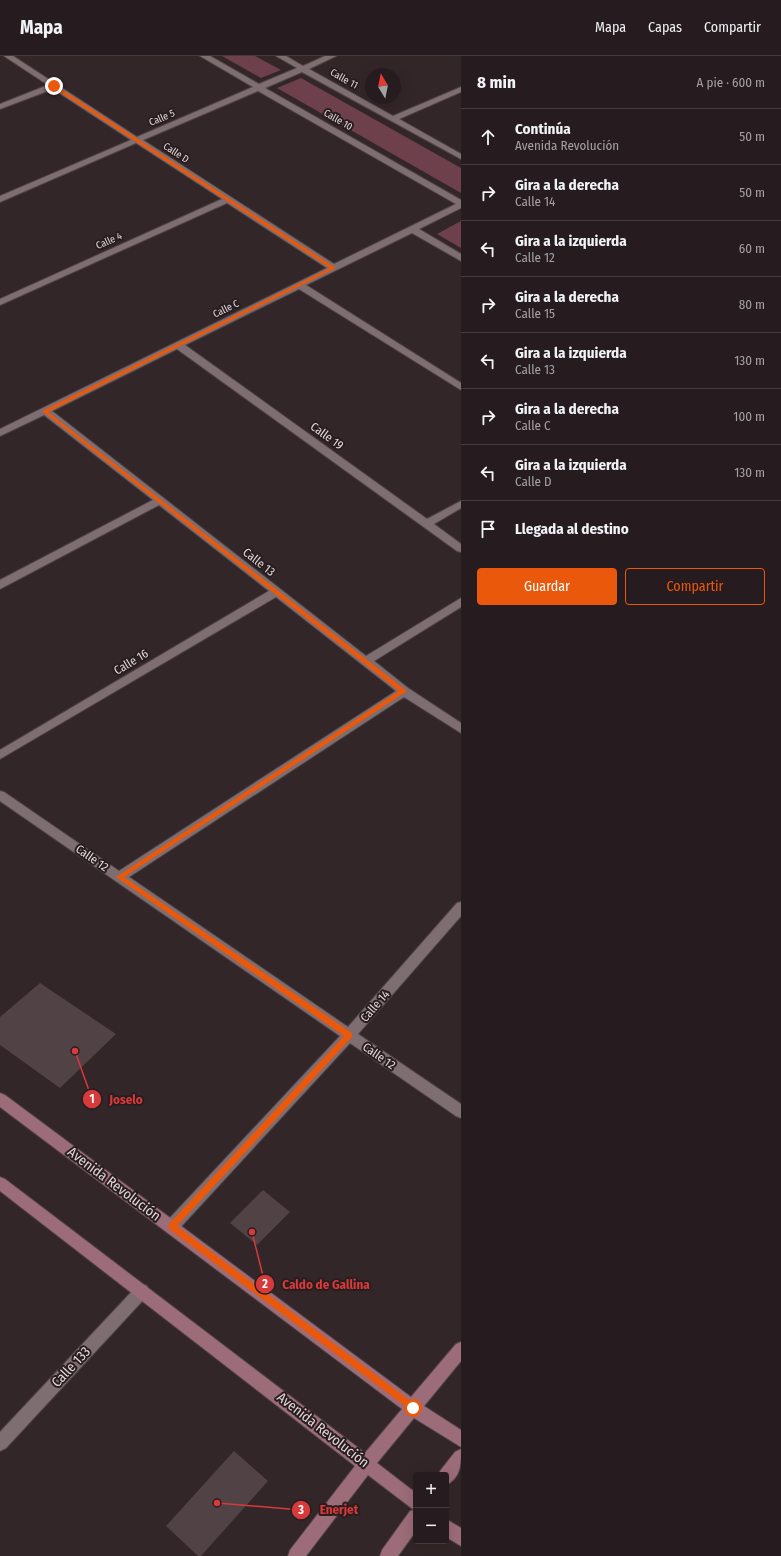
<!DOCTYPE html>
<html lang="es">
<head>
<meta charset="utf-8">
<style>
  body { margin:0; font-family:"Fira Sans Condensed",sans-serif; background:#32292c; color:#f1f3f6 }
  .controls { position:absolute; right:12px; bottom:12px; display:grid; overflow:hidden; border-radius:4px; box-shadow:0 4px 16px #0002 }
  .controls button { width:36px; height:36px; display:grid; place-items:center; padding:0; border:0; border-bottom:1px solid #423a3d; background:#261c1f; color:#f1f3f6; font:20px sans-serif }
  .compass { position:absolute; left:365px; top:12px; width:36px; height:36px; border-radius:50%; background:#261c1f; box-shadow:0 4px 16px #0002; rotate:350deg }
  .stop { position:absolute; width:12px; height:12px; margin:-9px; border:3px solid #ea580c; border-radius:50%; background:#fff }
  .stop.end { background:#ea580c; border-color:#fff; box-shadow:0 1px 4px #0008 }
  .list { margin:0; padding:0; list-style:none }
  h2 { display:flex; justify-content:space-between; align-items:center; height:52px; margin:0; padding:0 16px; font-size:17px }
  h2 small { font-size:13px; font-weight:400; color:#a4a1a4 }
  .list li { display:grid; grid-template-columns:26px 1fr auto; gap:12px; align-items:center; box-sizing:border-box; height:56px; padding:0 16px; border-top:1px solid #423a3d }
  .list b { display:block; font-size:15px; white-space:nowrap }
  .list p { margin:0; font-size:13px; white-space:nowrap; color:#a4a1a4 }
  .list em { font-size:13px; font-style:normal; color:#a4a1a4 }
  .actions { display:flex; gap:8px; padding:12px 16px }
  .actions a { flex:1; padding:9px 0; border:1px solid #ea580c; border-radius:4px; text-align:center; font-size:14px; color:#ea580c }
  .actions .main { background:#ea580c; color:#fff }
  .icon { flex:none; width:22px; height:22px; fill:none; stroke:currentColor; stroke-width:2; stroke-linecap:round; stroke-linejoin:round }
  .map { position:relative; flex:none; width:461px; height:1500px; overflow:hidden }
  header { display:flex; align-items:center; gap:24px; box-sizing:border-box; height:56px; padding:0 20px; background:#261c1f; border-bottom:1px solid #423a3d }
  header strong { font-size:19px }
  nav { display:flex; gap:22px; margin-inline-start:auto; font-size:14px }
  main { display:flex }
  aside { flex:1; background:#261c1f }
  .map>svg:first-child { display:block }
  .green { fill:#6d404b }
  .building { fill:#504245 }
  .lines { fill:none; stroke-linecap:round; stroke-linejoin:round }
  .street-casing { stroke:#4e4345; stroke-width:2 }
  .secondary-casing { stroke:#4e4345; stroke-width:2 }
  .street { fill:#7e6e71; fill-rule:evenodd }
  .secondary { fill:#9d6c79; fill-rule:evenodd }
  .route { fill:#ea580c }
  .labels { text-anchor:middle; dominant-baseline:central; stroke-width:4; stroke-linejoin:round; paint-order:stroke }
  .far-street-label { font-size:10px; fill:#e0d7d8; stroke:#291d1f }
  .street-label { font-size:12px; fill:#e0d7d8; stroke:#291d1f }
  .near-street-label { font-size:14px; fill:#e0d7d8; stroke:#291d1f }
  .leader { fill:none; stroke:#d73a3a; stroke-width:1.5 }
  .callout-dot { fill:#d73a3a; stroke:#291d1f; stroke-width:1.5 }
  .mark-label { font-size:12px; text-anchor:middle; font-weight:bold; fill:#fff }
  .callout-label { font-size:13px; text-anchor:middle; font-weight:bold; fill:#d73a3a; stroke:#291d1f; stroke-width:4; stroke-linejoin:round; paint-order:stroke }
</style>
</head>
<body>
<header>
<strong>Mapa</strong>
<nav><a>Mapa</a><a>Capas</a><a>Compartir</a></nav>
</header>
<main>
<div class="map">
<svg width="461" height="1500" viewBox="0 0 461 1500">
  <rect width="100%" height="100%" fill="#332629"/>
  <g class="green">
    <polygon points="222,0 255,0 281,14 261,22"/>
    <polygon points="301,22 461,112 461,137 277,32"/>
    <polygon points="461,165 461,192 437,178"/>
  </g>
  <g class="building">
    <polygon points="40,927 116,978 60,1032 0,989 0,961"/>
    <polygon points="263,1134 290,1156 257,1189 230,1167"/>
    <polygon points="234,1395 268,1425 201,1500 198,1500 166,1470"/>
  </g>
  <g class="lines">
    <defs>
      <g id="street">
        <path d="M4 0H13L137 81 253 31 200 0H210L259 28 297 12 276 0H286L303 10 325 0H336L309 13 393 60 461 31V36L399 63 461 98V103L302 16 265 32 461 144V152L419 173 461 198V205L412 177 306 229 461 327V334L299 233 185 289 427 463 461 445V452L434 468 461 488V496L457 495 177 293 52 355 366 600 461 542V551L374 605 408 632 461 667V677L404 641 129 821 348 971 457 847 461 846V860L358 978 461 1048V1062L456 1060 350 987 177 1175 172 1177 167 1175 165 1170 167 1165 340 980 0 745V735L4 736 119 815 396 635 276 541 0 703V694L269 535 159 449 0 533V524L153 444 44 359 0 380V373L327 212 227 147 0 249V243L222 143 136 87 0 146V140L131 84 53 33 0 53V48L48 29ZM258 35 456 148 334 208 143 84Z"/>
        <polygon points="142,1228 147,1230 149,1235 147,1240 6,1392 0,1395 0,1376 137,1230"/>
      </g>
      <g id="secondary">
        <polygon points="0,1037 5,1039 411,1341 456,1288 461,1286 461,1305 424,1350 461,1374 461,1391 414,1362 377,1407 416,1437 416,1475 398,1500 380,1500 382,1494 410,1455 414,1454 368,1419 306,1500 288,1500 290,1494 355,1410 0,1135 0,1121 5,1123 365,1397 402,1353 0,1051"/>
        <path d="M461 1393C461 1408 461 1422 446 1429V1419H439L440 1415 455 1396Z"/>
        <polygon points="446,1463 461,1472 461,1490 446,1481"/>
      </g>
    </defs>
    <use href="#street" class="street-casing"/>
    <use href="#secondary" class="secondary-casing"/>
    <use href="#street" class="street"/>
    <use href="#secondary" class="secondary"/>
  </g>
  <polygon class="route" points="52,29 55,29 336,212 48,356 407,635 124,821 352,977 352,981 177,1170 416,1349 417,1352 416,1355 413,1356 169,1173 169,1168 344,980 116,821 399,635 42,355 330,212 52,31"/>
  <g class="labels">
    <g class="far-street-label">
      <text transform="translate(344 23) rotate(29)">Calle 11</text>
      <text transform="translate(162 62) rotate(-23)">Calle 5</text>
      <text transform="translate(338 64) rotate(30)">Calle 10</text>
      <text transform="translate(176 97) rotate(33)">Calle D</text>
      <text transform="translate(109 185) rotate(-24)">Calle 4</text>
      <text transform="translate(226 253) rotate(-26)">Calle C</text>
    </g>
    <g class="street-label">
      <text transform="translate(327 380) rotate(36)">Calle 19</text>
      <text transform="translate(259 506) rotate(38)">Calle 13</text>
      <text transform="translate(131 606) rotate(-31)">Calle 16</text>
      <text transform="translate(92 802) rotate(35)">Calle 12</text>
      <text transform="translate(375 950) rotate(-49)">Calle 14</text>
      <text transform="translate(379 1000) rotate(35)">Calle 12</text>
    </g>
    <g class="near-street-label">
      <text transform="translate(114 1128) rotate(37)">Avenida Revolución</text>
      <text transform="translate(71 1311) rotate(-47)">Calle 133</text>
      <text transform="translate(323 1374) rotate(38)">Avenida Revolución</text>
    </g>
  </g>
  <path class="leader" d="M75 995L92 1043M252 1176L265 1228M217 1447L301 1454"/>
  <g class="callout-dot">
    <circle cx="75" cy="995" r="4"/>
    <circle cx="252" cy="1176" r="4"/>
    <circle cx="217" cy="1447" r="4"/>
    <circle cx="92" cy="1043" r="10"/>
    <circle cx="265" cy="1228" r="10"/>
    <circle cx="301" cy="1454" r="10"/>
  </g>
  <g class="mark-label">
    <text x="92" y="1047">1</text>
    <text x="265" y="1232">2</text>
    <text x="301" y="1458">3</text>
  </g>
  <g class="callout-label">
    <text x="126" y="1048">Joselo</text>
    <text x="326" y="1233">Caldo de Gallina</text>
    <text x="339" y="1458">Enerjet</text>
  </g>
</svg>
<div class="controls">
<button>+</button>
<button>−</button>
</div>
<svg class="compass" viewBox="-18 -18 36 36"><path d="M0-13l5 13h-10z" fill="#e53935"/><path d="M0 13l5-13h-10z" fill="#a4a1a4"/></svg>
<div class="stop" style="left:413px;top:1352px"></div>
<div class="stop end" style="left:54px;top:30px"></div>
</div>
<aside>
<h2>8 min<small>A pie · 600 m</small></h2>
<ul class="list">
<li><svg class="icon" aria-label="ahead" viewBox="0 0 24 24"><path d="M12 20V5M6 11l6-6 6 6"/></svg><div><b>Continúa</b><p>Avenida Revolución</p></div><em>50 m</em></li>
<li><svg class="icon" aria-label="right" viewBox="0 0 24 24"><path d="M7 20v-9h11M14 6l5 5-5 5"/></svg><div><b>Gira a la derecha</b><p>Calle 14</p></div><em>50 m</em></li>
<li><svg class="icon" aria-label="left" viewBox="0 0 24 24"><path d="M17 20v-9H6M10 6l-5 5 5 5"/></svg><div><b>Gira a la izquierda</b><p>Calle 12</p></div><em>60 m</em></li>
<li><svg class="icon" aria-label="right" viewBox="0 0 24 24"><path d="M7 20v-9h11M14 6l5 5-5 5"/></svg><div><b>Gira a la derecha</b><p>Calle 15</p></div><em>80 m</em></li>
<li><svg class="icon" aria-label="left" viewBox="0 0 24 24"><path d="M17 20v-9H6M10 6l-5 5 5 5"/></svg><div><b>Gira a la izquierda</b><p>Calle 13</p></div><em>130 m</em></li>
<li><svg class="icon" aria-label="right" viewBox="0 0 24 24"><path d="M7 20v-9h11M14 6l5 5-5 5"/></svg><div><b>Gira a la derecha</b><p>Calle C</p></div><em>100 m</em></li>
<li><svg class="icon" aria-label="left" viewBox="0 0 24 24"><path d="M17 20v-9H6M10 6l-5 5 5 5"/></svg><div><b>Gira a la izquierda</b><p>Calle D</p></div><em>130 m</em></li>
<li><svg class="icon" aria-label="arrive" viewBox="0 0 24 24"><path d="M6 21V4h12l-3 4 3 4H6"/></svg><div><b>Llegada al destino</b></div></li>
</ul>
<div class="actions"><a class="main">Guardar</a><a>Compartir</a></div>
</aside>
</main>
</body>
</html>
